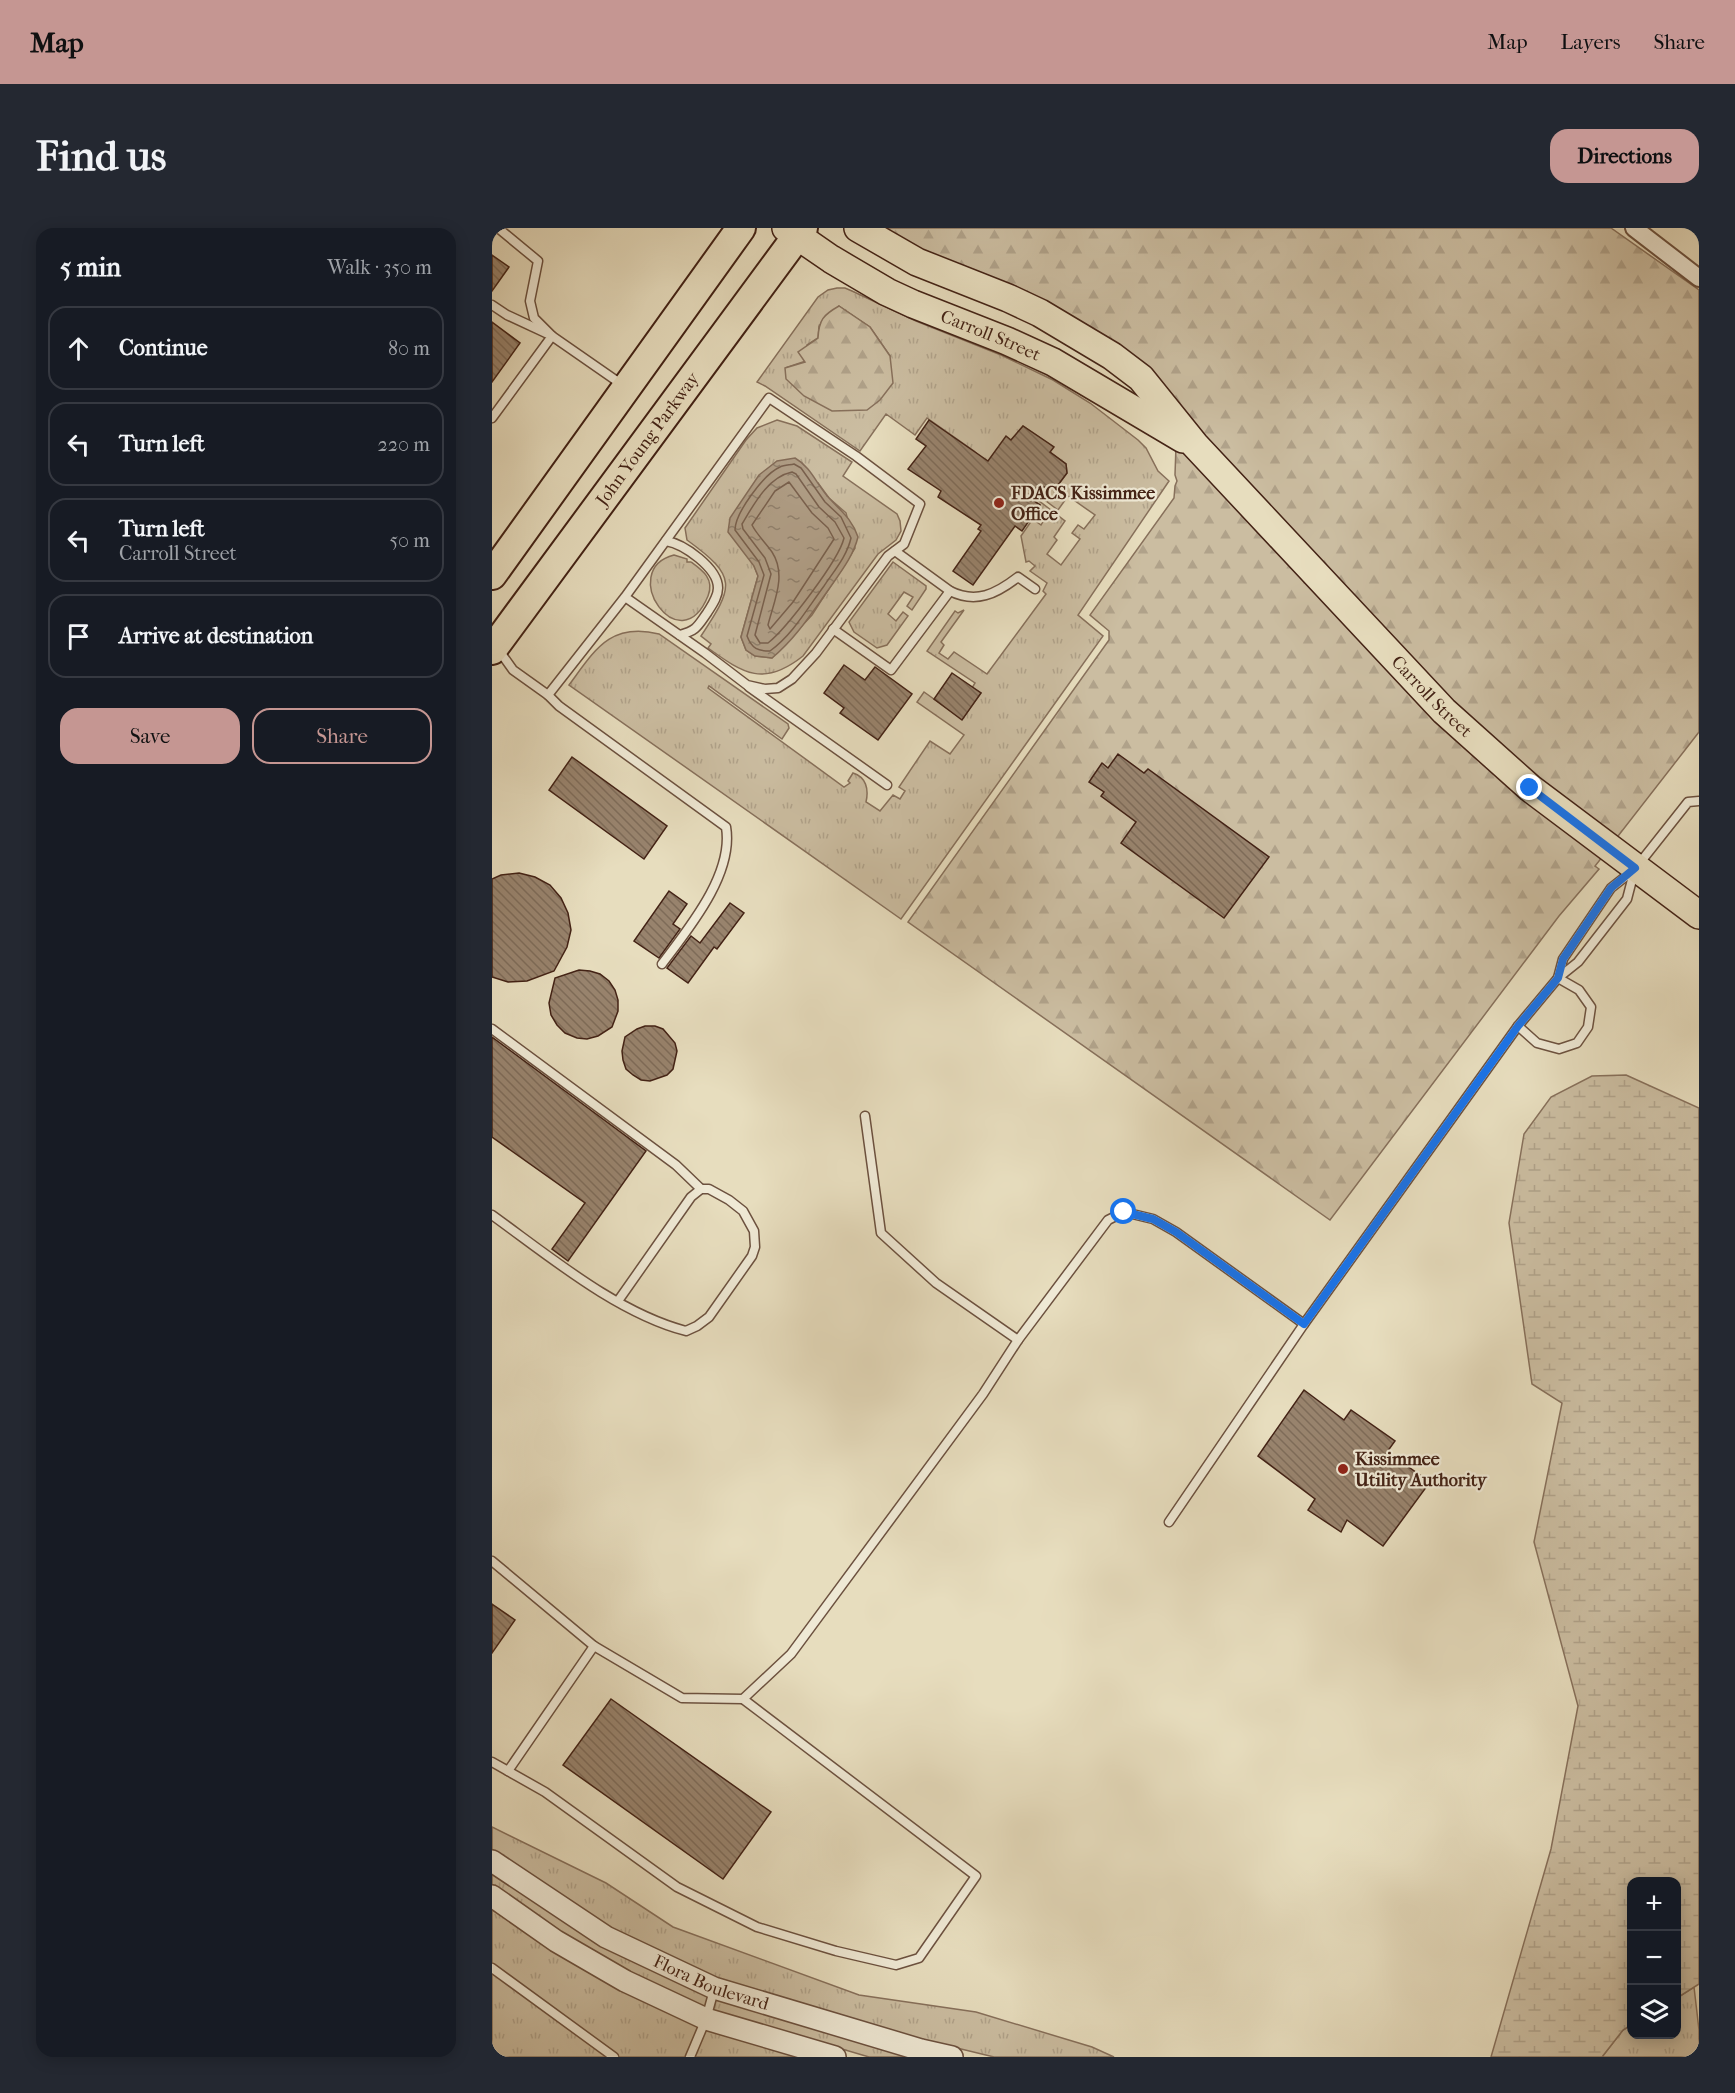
<!DOCTYPE html>
<html lang="en">
<head>
<meta charset="utf-8">
<style>
  body { margin:0; font-family:"IM FELL French Canon",serif; background:#242831; color:#f1f3f6 }
  .controls { position:absolute; right:18px; bottom:18px; display:grid; overflow:hidden; border-radius:12px; box-shadow:0 3px 15px #0003 }
  .controls button { width:54px; height:54px; display:grid; place-items:center; padding:0; border:0; border-bottom:2px solid #363941; background:#171b24; color:#f1f3f6; font:30px sans-serif }
  .stop { position:absolute; width:18px; height:18px; margin:-14px; border:4px solid #1a73e8; border-radius:50%; background:#fff }
  .stop.end { background:#1a73e8; border-color:#fff; box-shadow:0 2px 6px #0008 }
  .list { margin:0; padding:0; list-style:none }
  h2 { display:flex; justify-content:space-between; align-items:center; height:78px; margin:0; padding:0 24px; font-size:26px }
  h2 small { font-size:20px; font-weight:400; color:#9ea1a6 }
  .list li { display:grid; grid-template-columns:39px 1fr auto; gap:18px; align-items:center; box-sizing:border-box; height:84px; margin:0 12px 12px; padding:0 12px; border:2px solid #363941; border-radius:18px }
  .list b { display:block; font-size:22px; white-space:nowrap }
  .list p { margin:0; font-size:20px; white-space:nowrap; color:#9ea1a6 }
  .list em { font-size:20px; font-style:normal; color:#9ea1a6 }
  .actions { display:flex; gap:12px; padding:18px 24px }
  .actions a { flex:1; padding:14px 0; border:2px solid #c59692; border-radius:18px; text-align:center; font-size:21px; color:#c59692 }
  .actions .main { background:#c59692; color:#111 }
  .icon { flex:none; width:33px; height:33px; fill:none; stroke:currentColor; stroke-width:2; stroke-linecap:round; stroke-linejoin:round }
  .map { position:relative; flex:none; width:1207px; height:1829px; overflow:hidden; border-radius:18px }
  header { display:flex; align-items:center; gap:36px; box-sizing:border-box; height:84px; padding:0 30px; background:#c59692; color:#111 }
  header strong { font-size:28px }
  nav { display:flex; gap:33px; margin-inline-start:auto; font-size:21px }
  .intro { display:flex; align-items:center; justify-content:space-between; box-sizing:border-box; height:144px; padding:0 36px }
  h1 { margin:0; font-size:42px }
  .button { padding:15px 27px; border-radius:18px; background:#c59692; color:#111; font-size:21px; font-weight:700 }
  main { display:flex; gap:36px; padding:0 36px }
  aside { flex:1; background:#171b24; border-radius:18px; box-shadow:0 3px 15px #0003 }
  .map>svg:first-child { display:block }
  .grass { fill:url(#grass-tufts); stroke:#87705b; stroke-width:1.5; fill-rule:evenodd }
  .forest { fill:url(#forest-firs); stroke:#87705b; stroke-width:1.5 }
  .wetland { fill:url(#wetland-marsh); stroke:#87705b; stroke-width:1.5 }
  .water { fill:url(#water-ripples); stroke:#846c58; stroke-width:1.5 }
  .lines { fill:none; stroke-linecap:round; stroke-linejoin:round }
  .shore { stroke:#79604d; stroke-width:1.5 }
  .building { fill:url(#building-back-hatch); stroke:#432215; stroke-width:1.5 }
  .service-casing { stroke:#6c513f; stroke-width:11 }
  .minor-casing { stroke:#6c513f; stroke-width:20 }
  .tertiary-casing { stroke:#6c513f; stroke-width:24 }
  .primary-casing { stroke:#432215; stroke-width:30 }
  .trunk-casing { stroke:#432215; stroke-width:32 }
  .service { stroke:#efe9d5; stroke-width:8 }
  .minor { stroke:#efe9d5; stroke-width:16 }
  .tertiary { stroke:#efe9d5; stroke-width:21 }
  .primary { stroke:#e7ddbe; stroke-width:27 }
  .trunk { stroke:#e7ddbe; stroke-width:28 }
  .route { stroke:#1a73e8; stroke-width:8 }
  .poi-dot { fill:#8f2418; stroke:#efe9d5; stroke-width:2 }
  .labels { text-anchor:middle; dominant-baseline:central; stroke-width:4.5; stroke-linejoin:round; paint-order:stroke }
  .street-label { font-size:18px; fill:#432215; stroke:#efe9d5 }
  .poi-label { font-size:18px; font-weight:bold; fill:#432215; stroke:#efe9d5; text-anchor:start }
</style>
</head>
<body>
<header>
<strong>Map</strong>
<nav><a>Map</a><a>Layers</a><a>Share</a></nav>
</header>
<div class="intro"><h1>Find us</h1><a class="button">Directions</a></div>
<main>
<aside>
<h2>5 min<small>Walk · 350 m</small></h2>
<ul class="list">
<li><svg class="icon" aria-label="ahead" viewBox="0 0 24 24"><path d="M12 20V5M6 11l6-6 6 6"/></svg><div><b>Continue</b></div><em>80 m</em></li>
<li><svg class="icon" aria-label="left" viewBox="0 0 24 24"><path d="M17 20v-9H6M10 6l-5 5 5 5"/></svg><div><b>Turn left</b></div><em>220 m</em></li>
<li><svg class="icon" aria-label="left" viewBox="0 0 24 24"><path d="M17 20v-9H6M10 6l-5 5 5 5"/></svg><div><b>Turn left</b><p>Carroll Street</p></div><em>50 m</em></li>
<li><svg class="icon" aria-label="arrive" viewBox="0 0 24 24"><path d="M6 21V4h12l-3 4 3 4H6"/></svg><div><b>Arrive at destination</b></div></li>
</ul>
<div class="actions"><a class="main">Save</a><a>Share</a></div>
</aside>
<div class="map">
<svg width="1207" height="1829" viewBox="0 0 1207 1829">
  <defs>
    <pattern id="grass-tufts" width="24" height="20" patternUnits="userSpaceOnUse" patternTransform="scale(1.5)"><rect width="24" height="20" fill="#cbbda1"/><path d="M3 7l-1-3M5 7V3M7 7l1-3M15 17l-1-3M17 17v-4M19 17l1-3" fill="none" stroke="#b0a28a"/></pattern>
    <pattern id="forest-firs" width="22" height="20" patternUnits="userSpaceOnUse" patternTransform="scale(1.5)"><rect width="22" height="20" fill="#cbbda1"/><path d="M5 1l3.5 6h-7zM16 11l3.5 6h-7z" fill="#b0a28a"/></pattern>
    <pattern id="wetland-marsh" width="20" height="14" patternUnits="userSpaceOnUse" patternTransform="scale(1.5)"><rect width="20" height="14" fill="#cbbda1"/><path d="M1 5h8M5 5V1M11 12h8M15 12V8" fill="none" stroke="#b0a28a"/></pattern>
    <pattern id="water-ripples" width="26" height="14" patternUnits="userSpaceOnUse" patternTransform="scale(1.5)"><rect width="26" height="14" fill="#af9d85"/><path d="M2 4q2-2 4 0t4 0M15 11q2-2 4 0t4 0" fill="none" stroke="#90806c"/></pattern>
    <pattern id="building-back-hatch" width="6" height="6" patternUnits="userSpaceOnUse" patternTransform="scale(1.5)"><rect width="6" height="6" fill="#98836d"/><path d="M-1 5l2 2M0 0l6 6M5-1l2 2" fill="none" stroke="#7e6b58"/></pattern>
  </defs>
  <rect width="100%" height="100%" fill="#e7ddbe"/>
  <filter id="stains"><feTurbulence type="fractalNoise" baseFrequency=".00333" numOctaves="4"/><feColorMatrix values="0 0 0 0 .2 0 0 0 0 .09 0 0 0 0 .02 0 0 0 .5 -.17"/></filter>
  <radialGradient id="worn" r=".72"><stop offset=".6" stop-color="#630" stop-opacity="0"/><stop offset="1" stop-color="#630" stop-opacity=".3"/></radialGradient>
  <g class="grass">
    <path d="M345 60H353L360 63 424 93 509 127 561 152 598 175 646 212 654 220 666 243 677 253 586 387 611 408 409 691 77 457C103 422 118 394 167 406L296 496 297 500 290 511 217 458 216 460 352 559 358 555 356 553 361 545C374 549 377 561 374 574L388 583 401 567 408 571 413 563 407 559 438 513 458 526 472 507 425 474 432 464 470 491 489 465 480 460 483 455 435 423 463 383 466 385 472 382 449 414 452 417 447 425 456 431 462 424 495 446 554 366 551 363 555 355 538 343 543 338 537 333 534 334 529 308 538 295 536 294 539 290 549 297 554 289 545 282 548 277 538 270 539 268 520 254 529 247 546 272 573 293 562 309 565 312 555 326 569 337 588 311 580 305 586 297 592 301 603 287 576 268 566 282 550 270 534 247 540 246 557 258 566 257 575 245 574 236 558 224 561 219 531 198 519 212 503 243 482 223 435 190 423 207 394 186 368 223 273 158 265 154 326 69 336 62ZM347 78 378 99 398 128 293 140 314 133 315 117 326 110 327 98Z"/>
    <path d="M285 192 305 198 360 234 351 248 405 286 408 293 409 303 404 312 386 326 311 428C272 459 252 446 216 420L219 416 209 408C242 358 246 349 195 312L193 300 254 212 265 200ZM326 255 337 270 354 285 363 320 320 387 280 430 263 428 254 422 249 409 266 348 262 338Z"/>
    <path d="M182 327 195 331V334H199C210 342 223 351 216 368 188 436 124 342 182 327Z"/>
    <polygon points="401,334 434,358 434,361 420,382 415,378 421,369 412,364 396,386 404,393 411,384 416,388 395,417 385,420 362,404 357,394"/>
    <polygon points="0,1599 114,1655 181,1699 367,1767 484,1784 600,1819 622,1829 502,1829 432,1812 226,1751 119,1701 0,1621"/>
    <polygon points="0,1645 109,1717 419,1829 377,1829 218,1782 138,1744 69,1705 0,1656"/>
    <polygon points="0,1680 309,1829 0,1829"/>
    <polygon points="1202,1759 1207,1802 1207,1829 1110,1829 1131,1802 1139,1797 1140,1806 1184,1806 1185,1770"/>
  </g>
  <g class="forest">
    <polygon points="385,0 1119,0 1207,62 1207,504 1123,612 1044,552 958,475 714,215 655,143 460,38"/>
    <path d="M347 78 378 99 398 128 401 155 388 172 375 182 340 183 312 168 294 151 293 140 313 134 306 124 326 110C327 92 331 87 347 78Z"/>
    <polygon points="684,218 696,225 1111,628 1103,638 1107,641 1067,688 838,992 416,694 617,412 617,403 598,387 682,270 683,258 685,253 683,247"/>
  </g>
  <polygon class="wetland" points="1134,847 1207,880 1207,1756 1185,1770 1184,1654 1140,1654 1139,1797 1131,1802 1110,1829 999,1829 1059,1621 1086,1478 1042,1314 1070,1175 1040,1156 1017,995 1032,906 1059,869 1100,848"/>
  <path class="water" d="M303 230C319 239 325 257 337 270 349 283 360 291 366 309 361 329 348 345 337 361 319 386 304 410 280 430L263 428 254 422 249 409 266 348 262 338 236 304 238 290 267 247 285 233Z"/>
  <g class="lines">
    <g class="shore">
      <path d="M302 236 309 240 333 274 349 289 359 310C355 328 342 343 332 358 315 381 301 406 278 423 266 423 260 421 255 408L272 347 267 334 243 302C243 285 272 246 288 239 292 237 298 237 302 236Z"/>
      <path d="M300 244 304 246 327 279 343 294 352 310C347 332 294 401 276 415H268L263 407 279 346 273 330 251 301 250 296C262 276 276 249 300 244Z"/>
      <path d="M297 254 320 285 336 300 342 311 301 374 278 401 276 397C282 373 295 347 280 324 274 315 265 307 260 297L283 263Z"/>
    </g>
  </g>
  <g class="building">
    <polygon points="0,27 17,39 0,63"/>
    <polygon points="0,94 28,115 0,154"/>
    <polygon points="437,192 496,233 514,208 519,212 531,198 562,219 558,224 574,236 575,245 566,257 527,263 548,277 530,303 523,298 481,357 461,343 489,303 486,301 489,297 446,269 449,263 416,241 434,218 424,211"/>
    <polygon points="352,437 373,452 383,439 420,466 386,512 348,485 352,480 332,465"/>
    <polygon points="460,445 489,465 470,492 442,471"/>
    <polygon points="626,526 652,545 656,541 777,629 732,690 629,615 644,594 609,568 612,564 597,554 610,535 616,540"/>
    <polygon points="80,529 175,598 152,631 57,562"/>
    <polygon points="27,645 43,649 58,657 69,670 76,685 79,702 75,719 62,743 35,753 16,754 0,749 0,651 9,647"/>
    <polygon points="177,663 195,676 181,696 188,701 167,730 142,713"/>
    <polygon points="238,675 252,685 225,721 222,719 196,755 175,740 199,708 208,715"/>
    <polygon points="87,742 98,743 108,746 117,753 123,762 126,772 126,783 120,799 106,808 95,811 85,810 73,805 65,797 59,787 57,775 63,750"/>
    <polygon points="153,798 163,798 171,801 183,815 185,823 181,841 175,847 158,853 149,852 141,847 134,841 131,832 130,823 133,809 145,801"/>
    <polygon points="0,809 154,923 76,1033 60,1021 93,975 0,909"/>
    <polygon points="812,1162 852,1192 859,1182 903,1213 895,1224 938,1254 891,1318 855,1292 849,1304 816,1282 823,1271 766,1228"/>
    <polygon points="0,1376 23,1392 0,1425"/>
    <polygon points="119,1471 279,1584 231,1651 71,1537"/>
  </g>
  <g class="lines">
    <defs>
      <g id="service">
        <polyline points="6,0 46,33 38,73 42,90 60,108"/>
        <polyline points="0,77 15,87 54,105"/>
        <polyline points="0,190 60,108 132,158"/>
        <path d="M174 313C192 316 226 340 226 360 226 369 220 377 215 385 205 399 205 402 188 407"/>
        <polyline points="403,323 458,363"/>
        <path d="M341 401 399 442 458 363C484 376 504 366 526 349L543 361"/>
        <polyline points="6,421 21,442 56,467 133,369 277,170 364,228 428,276 412,316 396,328 324,425 300,451 286,460 273,461 255,457 213,425 133,369"/>
        <polyline points="257,459 395,557"/>
        <path d="M56 467 67 478 234 599C242 646 197 700 170 736"/>
        <polyline points="1066,750 1071,731 1119,660 1143,641 1196,574 1207,573"/>
        <polyline points="1026,798 1045,815 1067,821 1085,815 1096,799 1099,779 1087,762 1066,750"/>
        <polyline points="0,801 184,937 209,961"/>
        <polyline points="373,888 389,1005 444,1055 526,1112"/>
        <path d="M0 987C57 1028 125 1085 194 1103L205 1098 217 1089 260 1028 263 1019 262 1003 251 983 237 972 217 961H209L199 969 126 1073"/>
        <polyline points="677,1294 812,1096 1026,798 1066,750 1086,734 1135,671 1142,644"/>
        <polyline points="0,1333 102,1418 190,1470 251,1471 299,1426 491,1166 526,1112 616,992 632,984 661,991 684,1004 812,1096"/>
        <polyline points="0,1534 53,1564 185,1659 265,1699 344,1723 404,1737 427,1730 484,1648 251,1471"/>
        <polyline points="16,1543 102,1418"/>
        <polyline points="0,1740 122,1829"/>
        <polyline points="198,1829 214,1791 222,1762"/>
      </g>
      <polyline id="minor" points="1142,0 1207,50"/>
      <g id="tertiary">
        <path id="s1" d="M0 1633 114 1709 222 1760 429 1822 460 1829"/>
        <polyline points="0,1668 64,1713 133,1753 214,1791 343,1829"/>
      </g>
      <g id="primary">
        <path id="s2" d="M294 0 339 31 395 64 421 76 515 113 561 134 691 211"/>
        <path id="s3" d="M366 0 425 34 516 70 548 85 620 128 649 150 703 217 952 483 1038 560 1207 687"/>
      </g>
      <g id="trunk">
        <polyline points="0,347 249,0"/>
        <path id="s4" d="M0 422 311 0"/>
      </g>
    </defs>
    <use href="#service" class="service-casing"/>
    <use href="#minor" class="minor-casing"/>
    <use href="#tertiary" class="tertiary-casing"/>
    <use href="#primary" class="primary-casing"/>
    <use href="#trunk" class="trunk-casing"/>
    <use href="#service" class="service"/>
    <use href="#minor" class="minor"/>
    <use href="#tertiary" class="tertiary"/>
    <use href="#primary" class="primary"/>
    <use href="#trunk" class="trunk"/>
  </g>
  <g class="lines">
    <polyline class="route" points="632,984 661,991 684,1004 812,1096 1026,798 1066,750 1071,731 1119,660 1143,640 1038,560"/>
  </g>
  <g class="poi-dot">
    <circle cx="507" cy="275" r="6"/>
    <circle cx="851" cy="1241" r="6"/>
  </g>
  <g class="labels">
    <g class="street-label">
      <text stroke="none"><textPath href="#s2" startOffset="232">Carroll Street</textPath></text>
      <text stroke="none"><textPath href="#s4" startOffset="262">John Young Parkway</textPath></text>
      <text stroke="none"><textPath href="#s3" startOffset="753">Carroll Street</textPath></text>
      <text stroke="none"><textPath href="#s1" startOffset="252">Flora Boulevard</textPath></text>
    </g>
    <g class="poi-label">
      <text x="519" y="265">FDACS Kissimmee<tspan x="519" dy="21">Office</tspan></text>
      <text x="863" y="1231">Kissimmee<tspan x="863" dy="21">Utility Authority</tspan></text>
    </g>
  </g>
  <rect width="100%" height="100%" filter="url(#stains)"/>
  <rect width="100%" height="100%" fill="url(#worn)"/>
</svg>
<div class="controls">
<button>+</button>
<button>−</button>
<button><svg class="icon" aria-label="layers" viewBox="0 0 24 24"><path d="M12 4l9 5-9 5-9-5zM3 14l9 5 9-5"/></svg></button>
</div>
<div class="stop" style="left:632px;top:984px"></div>
<div class="stop end" style="left:1038px;top:560px"></div>
</div>
</main>
</body>
</html>
